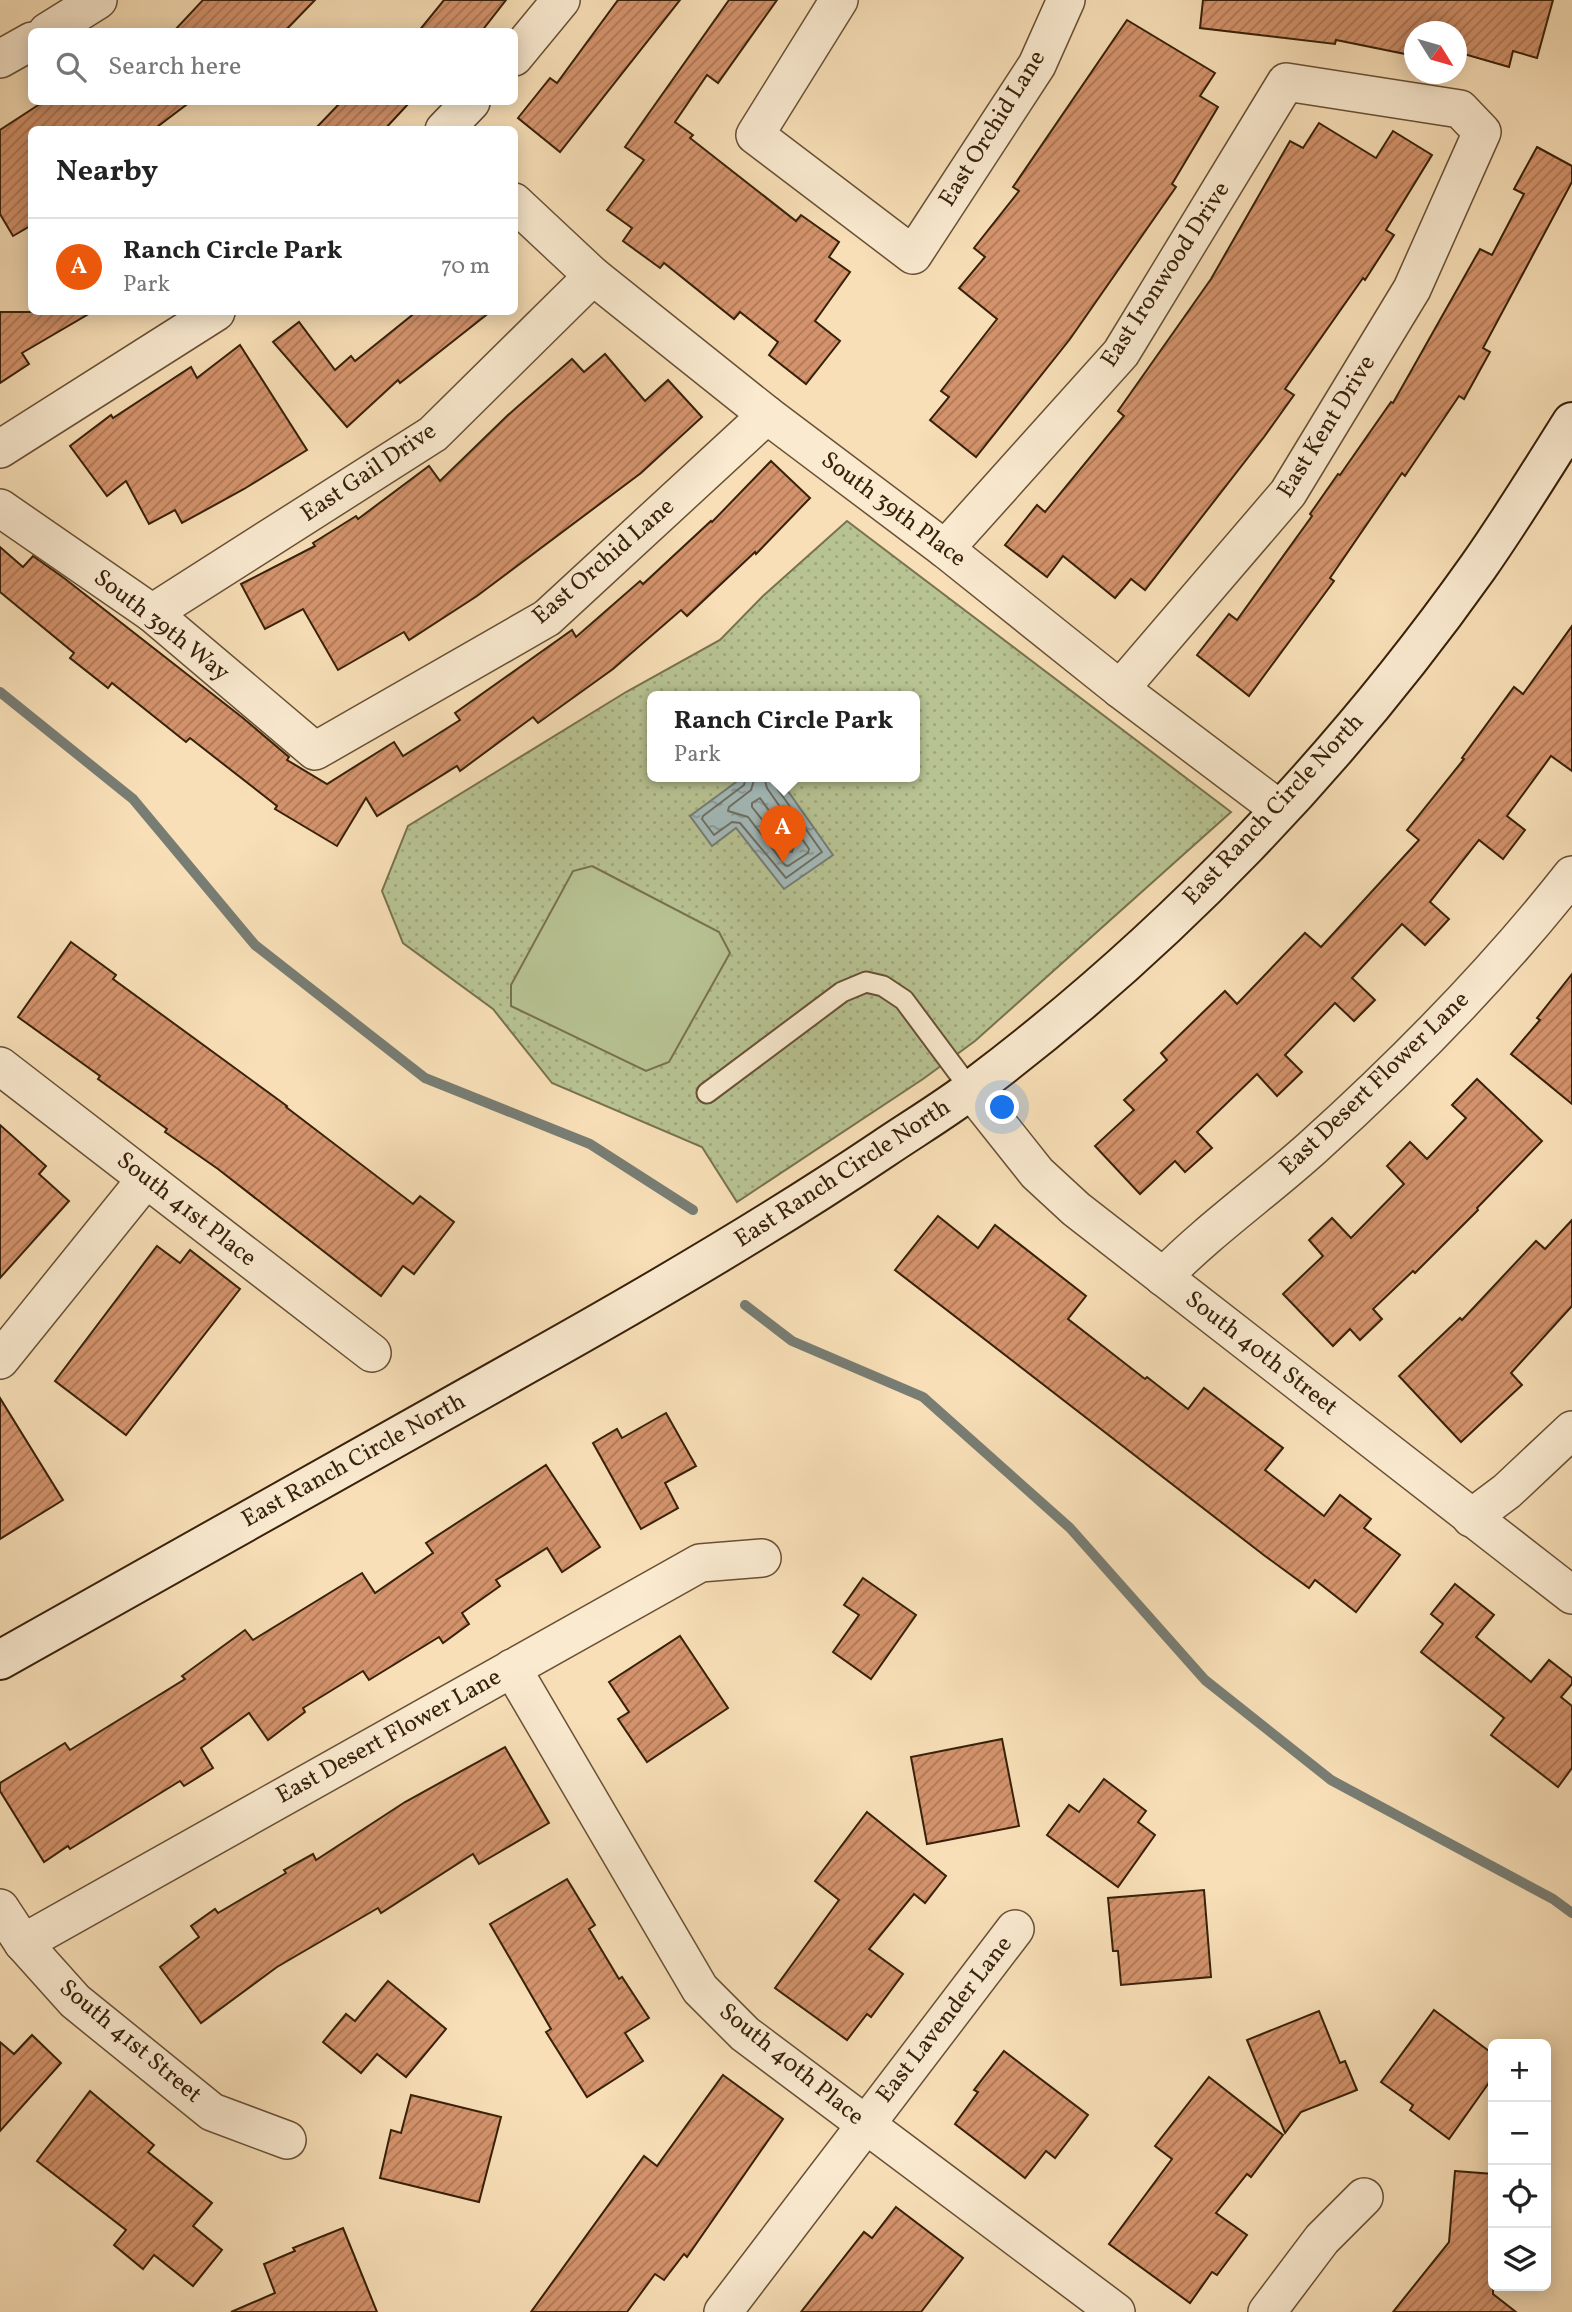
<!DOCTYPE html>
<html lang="en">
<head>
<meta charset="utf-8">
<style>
  body { margin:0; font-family:Vollkorn,serif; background:#f6f6f6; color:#222 }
  .controls { position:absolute; right:21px; bottom:21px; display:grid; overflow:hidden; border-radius:10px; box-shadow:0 4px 18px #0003 }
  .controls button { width:63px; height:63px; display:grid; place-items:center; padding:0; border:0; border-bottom:2px solid #e0e0e0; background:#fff; color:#222; font:35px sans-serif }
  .compass { position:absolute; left:1404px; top:21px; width:63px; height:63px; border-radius:50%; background:#fff; box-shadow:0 4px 18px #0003; rotate:127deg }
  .you { position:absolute; left:1003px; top:1108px; width:24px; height:24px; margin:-18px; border:5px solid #fff; border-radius:50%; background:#1a73e8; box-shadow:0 0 0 10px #1a73e833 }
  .badge { display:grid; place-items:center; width:46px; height:46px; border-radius:50%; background:#ea580c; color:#fff; font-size:23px; font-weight:700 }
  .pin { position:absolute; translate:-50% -58px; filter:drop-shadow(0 2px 4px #0008) }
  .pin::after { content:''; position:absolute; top:37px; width:24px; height:21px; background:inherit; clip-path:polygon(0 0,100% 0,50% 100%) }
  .popup { position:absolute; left:647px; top:691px; width:273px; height:91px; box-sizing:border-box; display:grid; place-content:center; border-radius:10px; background:#fff; filter:drop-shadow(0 2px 5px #0005); font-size:23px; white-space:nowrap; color:#767676 }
  .popup b { font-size:26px; color:#222 }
  .popup::after { content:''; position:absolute; left:50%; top:100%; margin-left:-14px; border:14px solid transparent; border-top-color:#fff }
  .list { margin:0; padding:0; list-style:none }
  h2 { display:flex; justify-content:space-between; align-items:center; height:91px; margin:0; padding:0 28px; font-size:30px }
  h2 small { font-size:23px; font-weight:400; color:#767676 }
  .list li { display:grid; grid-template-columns:46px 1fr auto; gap:21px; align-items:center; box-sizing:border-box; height:98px; padding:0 28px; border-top:2px solid #e0e0e0 }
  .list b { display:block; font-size:26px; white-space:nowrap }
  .list p { margin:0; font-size:23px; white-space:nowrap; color:#767676 }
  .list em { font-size:23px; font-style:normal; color:#767676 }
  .icon { flex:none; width:38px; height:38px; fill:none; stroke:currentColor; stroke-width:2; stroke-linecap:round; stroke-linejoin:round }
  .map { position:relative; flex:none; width:1572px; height:2312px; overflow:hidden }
  .search { position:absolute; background:#fff; box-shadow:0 4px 18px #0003; left:28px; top:28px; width:490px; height:77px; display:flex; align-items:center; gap:18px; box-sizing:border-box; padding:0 24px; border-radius:10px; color:#767676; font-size:26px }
  .panel { position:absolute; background:#fff; box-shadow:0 4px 18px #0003; left:28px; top:126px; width:490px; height:189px; border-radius:10px }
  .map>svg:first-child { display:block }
  .grass { fill:url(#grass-dots); stroke:#78724e; stroke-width:2; fill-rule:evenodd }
  .pitch { fill:#b8c393; stroke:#78724e; stroke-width:2 }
  .water { fill:url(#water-ripples); stroke:#787d74; stroke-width:2 }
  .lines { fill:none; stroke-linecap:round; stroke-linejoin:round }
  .shore { stroke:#6e6e62; stroke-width:2 }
  .stream { stroke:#787d74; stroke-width:10 }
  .building { fill:url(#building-hatch); stroke:#38210a; stroke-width:2 }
  .lane-casing { stroke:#685035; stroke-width:23 }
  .street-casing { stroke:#685035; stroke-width:40 }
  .secondary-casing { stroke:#38210a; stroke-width:42 }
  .lane { stroke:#faead0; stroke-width:19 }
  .street { stroke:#faead0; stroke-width:37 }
  .secondary { stroke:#faead0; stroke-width:38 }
  .labels { text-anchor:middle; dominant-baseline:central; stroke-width:6; stroke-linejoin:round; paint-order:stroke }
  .street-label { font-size:24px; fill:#38210a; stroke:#faead0 }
</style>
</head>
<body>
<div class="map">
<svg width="1572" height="2312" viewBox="0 0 1572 2312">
  <defs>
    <pattern id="grass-dots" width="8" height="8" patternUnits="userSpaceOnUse" patternTransform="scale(1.75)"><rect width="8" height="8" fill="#b8c393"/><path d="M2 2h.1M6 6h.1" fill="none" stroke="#9fa77d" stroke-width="1.8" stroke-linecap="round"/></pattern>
    <pattern id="water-ripples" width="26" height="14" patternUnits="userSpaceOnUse" patternTransform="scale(1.75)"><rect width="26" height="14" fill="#a3baba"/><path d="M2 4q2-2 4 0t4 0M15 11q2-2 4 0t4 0" fill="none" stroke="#869795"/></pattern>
    <pattern id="building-hatch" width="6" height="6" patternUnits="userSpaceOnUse" patternTransform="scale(1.75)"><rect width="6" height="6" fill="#d4936c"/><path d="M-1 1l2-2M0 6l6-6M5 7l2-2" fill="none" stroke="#ad7857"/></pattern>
  </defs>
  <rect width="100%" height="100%" fill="#f8dfb7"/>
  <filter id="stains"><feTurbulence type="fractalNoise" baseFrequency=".00286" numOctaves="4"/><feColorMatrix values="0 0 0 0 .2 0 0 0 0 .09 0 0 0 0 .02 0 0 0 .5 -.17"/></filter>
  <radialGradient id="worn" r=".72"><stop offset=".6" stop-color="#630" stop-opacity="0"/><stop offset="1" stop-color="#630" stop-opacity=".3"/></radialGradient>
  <path class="grass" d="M847 521 1231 812 975 1041 923 1079 737 1202 702 1147 552 1083 493 1009 403 943 382 891 408 826 626 692 720 640 763 596ZM652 697H914V777H652Z"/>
  <polygon class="pitch" points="592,866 719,932 730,953 669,1062 646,1071 511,1006 511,985 573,871"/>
  <polygon class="water" points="743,777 778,777 833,855 784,889 736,828 712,846 690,816"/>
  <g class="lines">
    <g class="shore">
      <polyline points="746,777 744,785 703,816 702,819 714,835 732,822 740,823 786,878 822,852 774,784 773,777"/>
      <polyline points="755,777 751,790 729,807 728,811 748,817 785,865 788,866 808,853 809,849 767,788 764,777"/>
      <polygon points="760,798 794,846 792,852 787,851 752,807 752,803"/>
    </g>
    <g class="stream">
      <polyline points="0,692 133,799 255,945 425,1078 590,1144 693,1210"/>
      <polyline points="745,1305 792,1341 923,1397 1070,1528 1205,1680 1331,1780 1553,1899 1572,1913"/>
    </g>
  </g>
  <g class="building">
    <polygon points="203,0 315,0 284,32 173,32"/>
    <polygon points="444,0 506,0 481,32 418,32"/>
    <polygon points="618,0 680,0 560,152 518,118 550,78 557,83"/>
    <polygon points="729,0 777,0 718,83 707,75 675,122 693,135 690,138 796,221 801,215 839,242 829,257 850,272 815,321 840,341 806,384 769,355 778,342 740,312 734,319 664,263 660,268 623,241 632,228 607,210 644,160 625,147"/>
    <polygon points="1203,0 1553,0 1537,58 1513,51 1509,67 1457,52 1457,32 1415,32 1415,56 1336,40 1335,44 1200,28"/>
    <polygon points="1127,20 1215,73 1200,96 1218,107 1172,184 1176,187 1070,339 976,457 930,420 949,397 941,391 997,319 959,288 985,257 974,248 1019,191 1013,187"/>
    <polygon points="43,102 190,102 153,130 32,130 32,225 13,236 0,214 0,130"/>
    <polygon points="341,102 410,102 384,130 314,130"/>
    <polygon points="1319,123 1376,158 1393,131 1432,155 1386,230 1394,235 1365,280 1363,278 1285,389 1294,395 1264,437 1145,590 1131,579 1115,598 1063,556 1047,577 1005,545 1037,505 1045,512 1124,416 1118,411 1211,279 1290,141 1303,148"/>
    <polygon points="1537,147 1572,166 1572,182 1483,348 1490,352 1464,399 1459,396 1405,476 1402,473 1330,578 1334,581 1249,696 1197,655 1229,614 1237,620 1312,516 1310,514 1338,474 1340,475 1391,402 1393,403 1480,249 1492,255 1524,194 1514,189"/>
    <polygon points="0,312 92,312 22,353 29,364 0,383"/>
    <polygon points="416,312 490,312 400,383 398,380 347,427 273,342 299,322 335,370 351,356 355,361"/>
    <polygon points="240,345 307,450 244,489 182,523 175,510 149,524 126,481 107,496 70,446 111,415 113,418 191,367 197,378"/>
    <polygon points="605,354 645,401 668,380 702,417 641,473 477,596 409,640 404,632 338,670 303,609 265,629 241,584 315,546 313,543 356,516 358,519 429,466 440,481 508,415 572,359 584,372"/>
    <polygon points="771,461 810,498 756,554 755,552 687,616 681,610 613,669 538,723 533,717 460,771 457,766 377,816 366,798 337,846 275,809 277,806 190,738 186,742 112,683 108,688 70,658 74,653 0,592 0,547 23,567 33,556 64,578 243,718 289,757 287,760 327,784 394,742 403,756 460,720 455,713 572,630 576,637 640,581 643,584 711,521 712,522"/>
    <polygon points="1572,626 1572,771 1551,756 1507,816 1525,830 1503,859 1479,840 1430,902 1449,919 1425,945 1402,924 1352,978 1375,1000 1354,1021 1335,1003 1285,1055 1302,1072 1277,1096 1257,1074 1197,1132 1212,1148 1185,1172 1175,1161 1140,1194 1095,1146 1134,1110 1124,1100 1167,1060 1161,1053 1225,991 1237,1004 1305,933 1321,947 1419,840 1407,830 1464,759 1462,758 1514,687 1523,694"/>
    <polygon points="71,942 116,975 113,979 287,1106 286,1107 413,1204 420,1196 454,1222 414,1274 403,1266 381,1296 218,1169 165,1132 167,1129 98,1079 100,1076 18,1017"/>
    <polygon points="1572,974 1572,1104 1511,1054 1540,1020 1537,1018"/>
    <polygon points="1477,1079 1542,1141 1477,1208 1478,1210 1415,1273 1413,1271 1373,1309 1382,1319 1360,1340 1350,1329 1333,1346 1283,1294 1323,1256 1309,1240 1332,1218 1351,1238 1404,1184 1387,1166 1410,1142 1427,1159 1466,1118 1452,1105"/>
    <polygon points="0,1125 46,1166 39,1174 69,1201 0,1278"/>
    <polygon points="938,1216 978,1248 995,1225 1086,1296 1068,1319 1145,1379 1147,1377 1188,1409 1204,1388 1283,1448 1265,1470 1324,1516 1340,1495 1371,1519 1364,1528 1400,1555 1356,1612 1315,1580 1309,1588 1265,1556 895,1270"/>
    <polygon points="1572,1220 1572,1306 1511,1373 1522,1385 1461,1442 1399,1376 1460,1318 1462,1320 1536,1241 1545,1249"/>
    <polygon points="157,1246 180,1263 190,1250 240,1289 126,1435 55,1381"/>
    <polygon points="0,1398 63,1500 0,1539"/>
    <polygon points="666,1413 696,1466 665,1483 678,1508 641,1529 593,1443 617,1429 622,1438"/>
    <polygon points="546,1465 600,1547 562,1572 547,1548 496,1580 500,1586 462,1613 469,1624 443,1643 439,1637 369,1680 363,1671 303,1708 305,1712 268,1740 249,1713 201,1748 213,1768 184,1786 180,1781 70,1849 68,1846 44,1862 0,1791 0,1783 65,1743 70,1750 185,1679 182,1676 245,1630 253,1640 362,1573 375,1593 433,1553 426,1543"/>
    <polygon points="863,1578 916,1615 871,1679 833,1652 859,1615 844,1605"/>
    <polygon points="1455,1584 1494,1615 1476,1637 1531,1682 1549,1660 1572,1678 1572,1684 1561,1697 1572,1706 1572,1768 1558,1787 1491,1735 1504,1718 1421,1652 1443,1624 1431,1614"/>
    <polygon points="680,1636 728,1708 647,1762 618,1719 629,1712 609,1682"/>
    <polygon points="1002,1739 1019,1826 927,1844 911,1757"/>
    <polygon points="505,1747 549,1823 479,1864 473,1854 381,1913 378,1908 277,1967 201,2023 160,1967 199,1937 191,1926 215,1909 218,1913 286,1873 284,1870 313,1854 316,1860 405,1802"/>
    <polygon points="1104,1779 1146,1811 1138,1822 1155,1835 1118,1887 1047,1835 1069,1805 1079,1812"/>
    <polygon points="867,1812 946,1876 925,1903 914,1894 869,1949 903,1974 871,2017 867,2014 847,2040 775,1988 839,1900 815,1881"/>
    <polygon points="567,1879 595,1925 589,1929 619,1979 622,1977 649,2018 625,2033 643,2061 587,2097 546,2032 551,2029 490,1924"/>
    <polygon points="1204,1890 1211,1977 1121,1985 1118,1951 1113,1951 1108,1898"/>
    <polygon points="388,1981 446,2029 406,2077 377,2054 361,2073 323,2042 346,2014 355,2021"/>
    <polygon points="1434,2010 1493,2054 1493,2077 1449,2139 1410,2110 1413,2105 1381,2082"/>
    <polygon points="1319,2011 1340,2063 1345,2061 1357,2090 1301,2112 1285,2133 1247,2040"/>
    <polygon points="32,2035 61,2063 0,2131 0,2042 14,2054"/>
    <polygon points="1004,2051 1088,2115 1055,2158 1046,2151 1025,2178 955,2124 978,2092 974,2090"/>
    <polygon points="723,2075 783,2119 687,2257 684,2254 664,2280 655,2274 627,2312 531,2312 644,2156 657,2166"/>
    <polygon points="1209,2077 1283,2135 1251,2177 1247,2174 1216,2213 1247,2235 1217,2275 1212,2272 1190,2303 1109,2244 1172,2159 1155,2146"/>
    <polygon points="90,2091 154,2145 148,2152 212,2203 193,2226 222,2250 193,2286 154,2255 143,2269 114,2245 126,2230 37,2161"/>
    <polygon points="411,2095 501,2117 479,2202 380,2178 391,2130 401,2133"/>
    <polygon points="1455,2171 1493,2174 1493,2294 1516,2312 1393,2312 1449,2242"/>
    <polygon points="896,2207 963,2258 921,2312 801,2312 864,2232 872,2238"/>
    <polygon points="343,2228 377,2312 231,2312 275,2293 264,2264 295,2251 293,2248"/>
  </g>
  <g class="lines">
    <defs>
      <polyline id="lane" points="707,1093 842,992 866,982 883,986 904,1000 971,1090"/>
      <g id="street">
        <polyline points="839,0 755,135 913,255 1037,65 1066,0"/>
        <polyline points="47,32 98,0"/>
        <polyline points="514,57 561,0"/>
        <polyline points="0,59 32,41"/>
        <polyline points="444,130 471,102"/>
        <polyline points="514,202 593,276 767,415 945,549 1120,689 1279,809"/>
        <polyline points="0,449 216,312"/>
        <polyline points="0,508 152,613 315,751 547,618 767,415"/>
        <polyline points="945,549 1121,353 1286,82 1460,109 1482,132 1412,289 1288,493 1120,689"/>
        <polyline points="152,613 433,434 593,276"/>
        <polyline points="0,1066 372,1353"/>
        <polyline points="971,1090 1037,1173 1076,1209 1572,1595"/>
        <path d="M1163 1277C1209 1230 1263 1192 1312 1148 1405 1064 1494 974 1572 875"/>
        <polyline points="0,1360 146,1179"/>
        <polyline points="1471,1518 1507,1491 1572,1430"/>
        <polyline points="512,1668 700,1989 745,2034 1116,2312"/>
        <polyline points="0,1908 23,1943 75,2001 212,2112 287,2140"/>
        <polyline points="23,1943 700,1563 762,1558"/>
        <polyline points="723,2312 1015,1929"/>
        <polyline points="1267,2312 1322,2239 1364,2197"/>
      </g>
      <path id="secondary" d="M0 1660C175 1562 350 1463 525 1365 647 1297 767 1227 883 1149 914 1128 946 1109 976 1086 1167 942 1339 763 1478 567 1511 520 1541 471 1572 422"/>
    </defs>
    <use href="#lane" class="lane-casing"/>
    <use href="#street" class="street-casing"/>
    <use href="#secondary" class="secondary-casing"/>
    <use href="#lane" class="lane"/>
    <use href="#street" class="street"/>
    <use href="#secondary" class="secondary"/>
  </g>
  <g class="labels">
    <g class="street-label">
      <text transform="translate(993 129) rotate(-58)">East Orchid Lane</text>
      <text transform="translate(1166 275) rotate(-57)">East Ironwood Drive</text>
      <text transform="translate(1327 427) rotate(-58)">East Kent Drive</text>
      <text transform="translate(369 473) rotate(-34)">East Gail Drive</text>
      <text transform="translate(893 510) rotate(37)">South 39th Place</text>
      <text transform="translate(604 562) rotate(-41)">East Orchid Lane</text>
      <text transform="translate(161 626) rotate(38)">South 39th Way</text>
      <text transform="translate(1274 810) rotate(-47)">East Ranch Circle North</text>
      <text transform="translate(1375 1084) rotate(-44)">East Desert Flower Lane</text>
      <text transform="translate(843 1174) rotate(-33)">East Ranch Circle North</text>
      <text transform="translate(186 1210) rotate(38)">South 41st Place</text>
      <text transform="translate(1261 1354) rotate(38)">South 40th Street</text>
      <text transform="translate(354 1461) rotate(-29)">East Ranch Circle North</text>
      <text transform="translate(389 1737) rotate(-29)">East Desert Flower Lane</text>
      <text transform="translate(945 2020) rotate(-52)">East Lavender Lane</text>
      <text transform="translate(130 2042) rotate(40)">South 41st Street</text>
      <text transform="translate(791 2065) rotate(39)">South 40th Place</text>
    </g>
  </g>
  <rect width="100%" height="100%" filter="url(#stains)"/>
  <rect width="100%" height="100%" fill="url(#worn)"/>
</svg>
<div class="controls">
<button>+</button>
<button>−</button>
<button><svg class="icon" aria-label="locate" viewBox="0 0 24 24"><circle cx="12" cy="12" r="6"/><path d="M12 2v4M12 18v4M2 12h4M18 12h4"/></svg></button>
<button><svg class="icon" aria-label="layers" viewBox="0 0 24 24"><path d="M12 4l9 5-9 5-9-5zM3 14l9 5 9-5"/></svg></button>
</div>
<svg class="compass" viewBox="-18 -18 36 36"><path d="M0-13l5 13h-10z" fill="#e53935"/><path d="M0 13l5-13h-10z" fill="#767676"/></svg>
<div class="you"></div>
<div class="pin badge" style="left:783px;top:863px">A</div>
<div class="popup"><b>Ranch Circle Park</b>Park</div>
<div class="search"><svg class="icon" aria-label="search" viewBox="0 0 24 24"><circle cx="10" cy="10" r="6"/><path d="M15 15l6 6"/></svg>Search here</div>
<section class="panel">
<h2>Nearby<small></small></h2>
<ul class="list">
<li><span class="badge">A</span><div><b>Ranch Circle Park</b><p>Park</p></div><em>70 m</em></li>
</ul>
</section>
</div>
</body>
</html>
